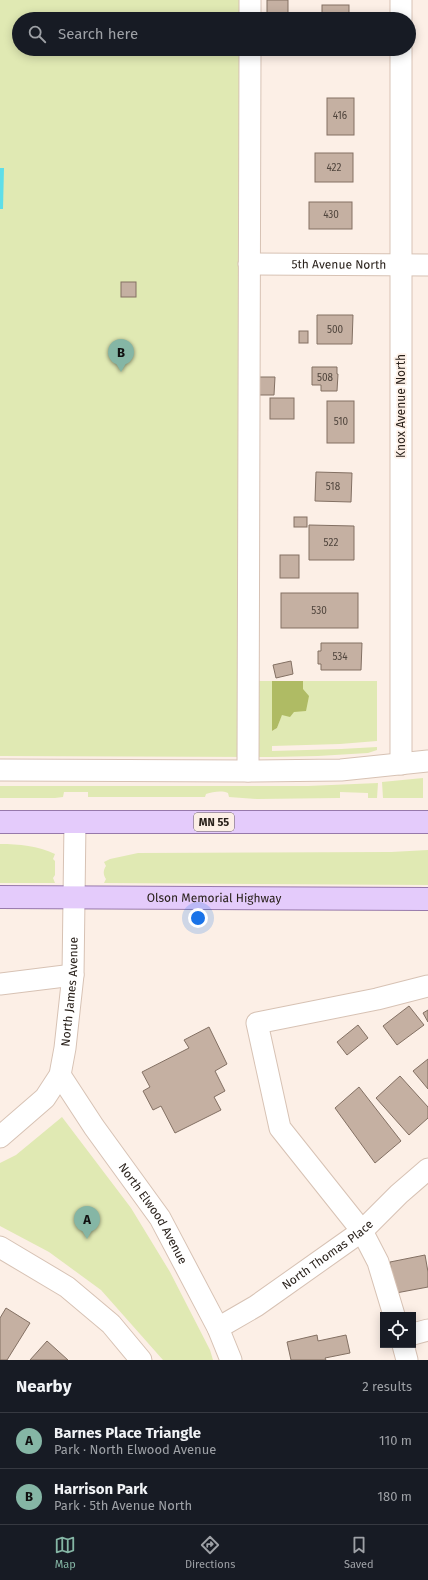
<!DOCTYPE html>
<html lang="en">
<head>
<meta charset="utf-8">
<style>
  body { margin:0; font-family:"Fira Sans",sans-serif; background:#20242c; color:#f1f3f6 }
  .controls { position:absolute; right:12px; bottom:12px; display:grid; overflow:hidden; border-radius:0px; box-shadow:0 2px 10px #0003 }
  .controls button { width:36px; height:36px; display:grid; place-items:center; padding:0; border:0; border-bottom:1px solid #363941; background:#171b24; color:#f1f3f6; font:20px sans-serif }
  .you { position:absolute; left:198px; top:918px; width:14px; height:14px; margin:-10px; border:3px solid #fff; border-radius:50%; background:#1a73e8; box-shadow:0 0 0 6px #1a73e833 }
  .badge { display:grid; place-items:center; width:26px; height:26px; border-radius:50%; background:#85b6a5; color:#111; font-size:13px; font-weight:700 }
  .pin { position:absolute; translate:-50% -33px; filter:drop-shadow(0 1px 2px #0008) }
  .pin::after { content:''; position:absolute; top:21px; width:14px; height:12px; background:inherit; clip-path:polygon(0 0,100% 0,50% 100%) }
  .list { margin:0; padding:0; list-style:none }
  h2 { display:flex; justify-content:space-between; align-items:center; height:52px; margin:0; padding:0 16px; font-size:17px }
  h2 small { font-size:13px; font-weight:400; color:#9ea1a6 }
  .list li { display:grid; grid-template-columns:26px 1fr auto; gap:12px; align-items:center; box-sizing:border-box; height:56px; padding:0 16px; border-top:1px solid #363941 }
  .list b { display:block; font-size:15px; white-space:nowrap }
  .list p { margin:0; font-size:13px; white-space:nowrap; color:#9ea1a6 }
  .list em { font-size:13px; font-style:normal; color:#9ea1a6 }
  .icon { flex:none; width:22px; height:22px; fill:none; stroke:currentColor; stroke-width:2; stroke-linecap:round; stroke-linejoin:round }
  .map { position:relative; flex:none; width:428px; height:1360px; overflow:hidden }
  .search { position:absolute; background:#171b24; box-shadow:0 2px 10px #0003; left:12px; right:12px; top:12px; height:44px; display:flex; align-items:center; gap:10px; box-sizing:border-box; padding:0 14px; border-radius:22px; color:#9ea1a6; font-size:15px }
  .sheet { height:164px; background:#171b24 }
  nav { display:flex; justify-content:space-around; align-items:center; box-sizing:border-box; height:56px; border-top:1px solid #363941; background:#171b24; font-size:11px; color:#9ea1a6 }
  nav a { display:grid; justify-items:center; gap:2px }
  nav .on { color:#85b6a5 }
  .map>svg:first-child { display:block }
  .green { fill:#e0e9b3 }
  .forest { fill:#afbb64 }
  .water { fill:#5edee8 }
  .building { fill:#c5b0a2; stroke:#837063 }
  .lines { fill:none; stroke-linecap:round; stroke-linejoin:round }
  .minor-casing { stroke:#d7c2b4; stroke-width:23 }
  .major-casing { stroke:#9779ab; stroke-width:24 }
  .minor { stroke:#fff; stroke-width:21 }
  .major { stroke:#e4cbfb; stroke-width:22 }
  .labels { text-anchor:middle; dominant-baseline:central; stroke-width:3.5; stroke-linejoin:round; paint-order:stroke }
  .number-label { font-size:10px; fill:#50453d }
  .shield { fill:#fcefe6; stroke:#685f58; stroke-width:1 }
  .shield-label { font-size:11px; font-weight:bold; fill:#29211b }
  .street-label { font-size:12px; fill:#29211b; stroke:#fcefe6 }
</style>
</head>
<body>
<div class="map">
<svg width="428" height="1360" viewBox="0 0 428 1360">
  <rect width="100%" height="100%" fill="#fcefe6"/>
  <g class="green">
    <polygon points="0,0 242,0 242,19 19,19 19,49 242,49 240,681 272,681 272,731 277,728 282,714 303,689 303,681 377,681 377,741 340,744 272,746 272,751 341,749 377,747 377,750 368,753 318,756 272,757 0,756"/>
    <polygon points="423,778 423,798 383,798 382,782"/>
    <path d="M378 783 377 798H368V793L340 792V798H338L257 799 229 797 228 793C221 790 213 792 206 794L205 797H88V792H64L63 797 55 798H0V786H308Z"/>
    <path d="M0 844C19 844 38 846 55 854L53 859 55 861V875L53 878 55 883H0Z"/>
    <path d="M428 850V885L104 883 106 879C103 875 103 870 106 866L104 862 110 859 138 853 391 852Z"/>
    <polygon points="62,1117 131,1208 170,1272 210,1350 213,1360 163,1360 101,1290 49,1252 0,1226 0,1163 16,1155"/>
  </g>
  <polygon class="forest" points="272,681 303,681 303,689 309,696 306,711 294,712 290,717 282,715 277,728 272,731"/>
  <polygon class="water" points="0,168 4,168 3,209 0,209"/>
  <g class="building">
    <polygon points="267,0 288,0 288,18 267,17"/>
    <rect x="322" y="5" width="27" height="14"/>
    <rect x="327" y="98" width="27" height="37"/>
    <rect x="315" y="153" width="38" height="29"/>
    <rect x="309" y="202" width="43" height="27"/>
    <rect x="121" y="282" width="15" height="15"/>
    <polygon points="317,315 353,315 352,344 317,344"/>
    <rect x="299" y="331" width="9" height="12"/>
    <polygon points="312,367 337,367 337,374 338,374 337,391 321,391 321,385 312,385"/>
    <polygon points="257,377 275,377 274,395 257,395"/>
    <rect x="270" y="398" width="24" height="21"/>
    <rect x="327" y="401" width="27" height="42"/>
    <polygon points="316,472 352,473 351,502 315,501"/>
    <rect x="294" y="517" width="13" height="10"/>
    <polygon points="309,525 354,526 354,560 309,560"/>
    <rect x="280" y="555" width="19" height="23"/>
    <rect x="281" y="593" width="77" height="35"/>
    <polygon points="321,643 362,643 361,670 321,670 321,664 318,664 318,651 321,651"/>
    <polygon points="291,661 293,674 276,678 273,665"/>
    <polygon points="409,1006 424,1025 397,1045 383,1026"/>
    <polygon points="428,1010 428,1022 423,1013"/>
    <polygon points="358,1025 368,1038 347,1055 337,1042"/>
    <polygon points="209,1027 227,1064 215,1071 225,1091 214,1097 221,1110 175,1133 161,1106 153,1110 143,1091 150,1087 142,1072 189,1048 184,1040"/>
    <polygon points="428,1059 428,1089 413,1071"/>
    <polygon points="400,1076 428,1107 428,1118 409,1135 376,1098"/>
    <polygon points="359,1087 401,1141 375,1163 335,1108"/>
    <polygon points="425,1255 428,1272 428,1287 396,1293 390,1262"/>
    <polygon points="6,1308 30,1323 7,1360 0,1360 0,1318"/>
    <polygon points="317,1335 318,1341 346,1335 350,1353 325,1358 326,1360 291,1360 287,1342"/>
    <polygon points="47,1341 68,1360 30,1360"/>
  </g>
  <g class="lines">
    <defs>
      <g id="minor">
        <polyline points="250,19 250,0"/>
        <polyline points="401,19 401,0"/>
        <path id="s1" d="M249 264 428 265"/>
        <polyline points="401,764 401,49"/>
        <polyline points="0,770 248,771 341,770 428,761"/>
        <polyline points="248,771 250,49"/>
        <polyline points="0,984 73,975"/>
        <path id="s2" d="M60 1075 94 1127 160 1218 218 1328 231 1360"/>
        <path id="s3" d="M0 1137 45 1098 60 1075 65 1048 73 975 75 822"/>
        <polyline points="0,1247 67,1287 111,1324 141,1360"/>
        <polyline points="394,1315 378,1262 362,1231 280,1128 257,1023 377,999 428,986"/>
        <path id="s4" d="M218 1328 256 1306 362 1231 399 1194 428 1169"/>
        <polyline points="413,1334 428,1330"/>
        <polyline points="403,1345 407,1360"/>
      </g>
      <g id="major">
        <polyline points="0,822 428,822"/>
        <path id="s5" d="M0 897 428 899"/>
      </g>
    </defs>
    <use href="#minor" class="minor-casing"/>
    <use href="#major" class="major-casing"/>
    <use href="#minor" class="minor"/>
    <use href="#major" class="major"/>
  </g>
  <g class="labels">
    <g class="number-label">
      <text x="340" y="116">416</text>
      <text x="334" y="168">422</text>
      <text x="331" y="215">430</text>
      <text x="335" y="330">500</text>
      <text x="325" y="378">508</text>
      <text x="341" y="422">510</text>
      <text x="333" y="487">518</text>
      <text x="331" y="543">522</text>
      <text x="319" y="611">530</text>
      <text x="340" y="657">534</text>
    </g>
    <rect class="shield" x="194" y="813" width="40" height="18" rx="3"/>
    <g class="shield-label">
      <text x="214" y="822">MN 55</text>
    </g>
    <g class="street-label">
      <text stroke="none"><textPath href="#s1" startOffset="90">5th Avenue North</textPath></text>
      <text transform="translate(401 406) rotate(-90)">Knox Avenue North</text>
      <text stroke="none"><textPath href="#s5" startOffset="214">Olson Memorial Highway</textPath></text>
      <text stroke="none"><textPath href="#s3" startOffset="171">North James Avenue</textPath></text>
      <text stroke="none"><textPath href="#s2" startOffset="167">North Elwood Avenue</textPath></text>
      <text stroke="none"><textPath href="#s4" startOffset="132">North Thomas Place</textPath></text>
    </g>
  </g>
</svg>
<div class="controls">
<button><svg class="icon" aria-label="locate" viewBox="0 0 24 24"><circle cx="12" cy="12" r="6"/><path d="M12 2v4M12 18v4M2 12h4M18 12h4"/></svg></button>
</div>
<div class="you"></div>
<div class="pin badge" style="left:87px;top:1239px">A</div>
<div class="pin badge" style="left:121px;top:372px">B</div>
<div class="search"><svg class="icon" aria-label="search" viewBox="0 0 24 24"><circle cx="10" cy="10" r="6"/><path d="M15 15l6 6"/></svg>Search here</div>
</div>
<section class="sheet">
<h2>Nearby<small>2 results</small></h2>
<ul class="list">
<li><span class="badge">A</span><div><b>Barnes Place Triangle</b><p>Park · North Elwood Avenue</p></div><em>110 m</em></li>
<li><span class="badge">B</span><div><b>Harrison Park</b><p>Park · 5th Avenue North</p></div><em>180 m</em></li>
</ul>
</section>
<nav>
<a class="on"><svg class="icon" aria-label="map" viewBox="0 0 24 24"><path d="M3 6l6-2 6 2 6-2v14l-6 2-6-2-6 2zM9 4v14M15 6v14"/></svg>Map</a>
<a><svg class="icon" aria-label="directions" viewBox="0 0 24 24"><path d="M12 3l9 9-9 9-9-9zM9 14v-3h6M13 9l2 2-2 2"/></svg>Directions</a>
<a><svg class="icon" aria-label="saved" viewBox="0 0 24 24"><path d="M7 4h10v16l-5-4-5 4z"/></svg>Saved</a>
</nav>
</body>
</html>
